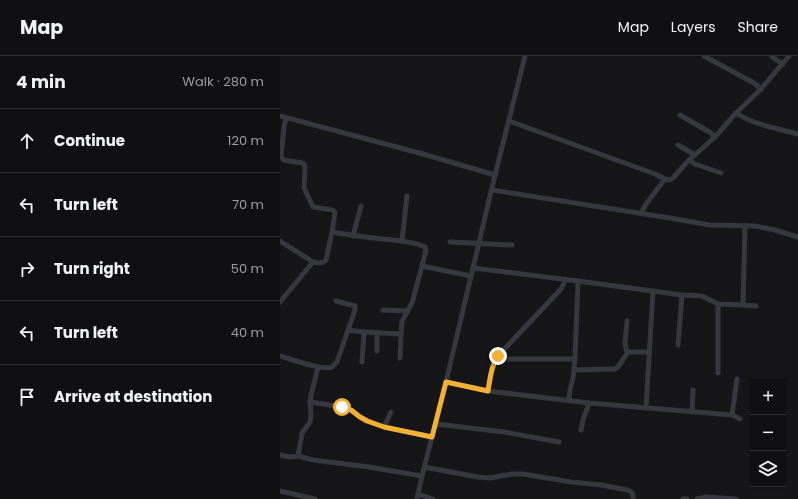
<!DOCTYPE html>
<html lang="en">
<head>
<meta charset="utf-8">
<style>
  body { margin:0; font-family:Poppins,sans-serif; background:#19191b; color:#f1f3f6 }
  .controls { position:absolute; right:12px; bottom:12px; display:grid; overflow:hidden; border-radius:0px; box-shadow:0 1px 3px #0004 }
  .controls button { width:36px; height:36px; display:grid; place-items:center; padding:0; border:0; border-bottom:1px solid #303032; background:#101012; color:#f1f3f6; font:20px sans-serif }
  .stop { position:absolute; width:12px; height:12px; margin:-9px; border:3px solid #f2b134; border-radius:50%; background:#fff }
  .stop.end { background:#f2b134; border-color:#fff; box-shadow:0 1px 4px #0008 }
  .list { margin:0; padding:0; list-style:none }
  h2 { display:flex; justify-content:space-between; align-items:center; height:52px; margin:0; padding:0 16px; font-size:17px }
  h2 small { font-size:13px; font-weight:400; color:#9c9d9f }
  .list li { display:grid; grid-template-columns:26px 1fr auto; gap:12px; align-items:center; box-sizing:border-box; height:64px; padding:0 16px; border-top:1px solid #303032 }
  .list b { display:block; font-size:15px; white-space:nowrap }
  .list em { font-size:13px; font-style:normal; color:#9c9d9f }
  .icon { flex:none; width:22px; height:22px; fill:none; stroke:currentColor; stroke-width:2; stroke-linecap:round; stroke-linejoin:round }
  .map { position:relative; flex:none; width:518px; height:443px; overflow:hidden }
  header { display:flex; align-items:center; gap:24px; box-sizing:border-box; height:56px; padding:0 20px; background:#101012; border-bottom:1px solid #303032 }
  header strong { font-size:19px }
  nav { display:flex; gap:22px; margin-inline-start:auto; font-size:14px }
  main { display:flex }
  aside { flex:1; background:#101012 }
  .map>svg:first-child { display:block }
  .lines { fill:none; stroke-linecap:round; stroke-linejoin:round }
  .minor { stroke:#37383d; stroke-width:5 }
  .route { stroke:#f2b134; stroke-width:5 }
</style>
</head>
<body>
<header>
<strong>Map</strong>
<nav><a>Map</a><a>Layers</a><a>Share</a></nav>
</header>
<main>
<aside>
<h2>4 min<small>Walk · 280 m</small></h2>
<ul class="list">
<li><svg class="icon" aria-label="ahead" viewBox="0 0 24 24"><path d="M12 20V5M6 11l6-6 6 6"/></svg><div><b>Continue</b></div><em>120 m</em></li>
<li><svg class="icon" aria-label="left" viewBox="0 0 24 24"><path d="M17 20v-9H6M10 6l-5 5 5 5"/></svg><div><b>Turn left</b></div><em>70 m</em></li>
<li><svg class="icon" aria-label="right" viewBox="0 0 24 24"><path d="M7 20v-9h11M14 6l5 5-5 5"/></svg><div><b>Turn right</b></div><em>50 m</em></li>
<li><svg class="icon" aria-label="left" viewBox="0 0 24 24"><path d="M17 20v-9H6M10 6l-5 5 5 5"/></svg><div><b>Turn left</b></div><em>40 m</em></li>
<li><svg class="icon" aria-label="arrive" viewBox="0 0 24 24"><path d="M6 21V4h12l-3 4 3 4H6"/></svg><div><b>Arrive at destination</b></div></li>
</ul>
</aside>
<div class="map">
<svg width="518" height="443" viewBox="0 0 518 443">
  <rect width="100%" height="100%" fill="#161618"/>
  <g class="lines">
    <g class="minor">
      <polyline points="424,0 474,27 481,33"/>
      <polyline points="492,1 503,8"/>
      <path d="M456 57C472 68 499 73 518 78"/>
      <polyline points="400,59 431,77 435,81"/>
      <polyline points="0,60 143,98 215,119"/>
      <polyline points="229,65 375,118 385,123"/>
      <polyline points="398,89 415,99"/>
      <polyline points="409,104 415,108 441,117"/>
      <polyline points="212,134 390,162 430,169 475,170 495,174 518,181"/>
      <polyline points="361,157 366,148 385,123 390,124 393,122 409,104 435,81 456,57 481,33 509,0"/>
      <polyline points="73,180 81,150"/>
      <polyline points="0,185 33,206"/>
      <polyline points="122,185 127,140"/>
      <polyline points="170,186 232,189"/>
      <polyline points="142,210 191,220"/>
      <polyline points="193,212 298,225 402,239 422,240 438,248 463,249 465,170"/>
      <polyline points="56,245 75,250 75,254 68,274"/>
      <path d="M0 246 33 206C39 207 42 208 46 204L52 176 55 157 54 155 52 154 33 151 32 149 24 132 25 111 24 108 22 107 4 104 2 102 1 100 4 71 6 62"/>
      <polyline points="463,249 476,250"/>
      <polyline points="103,254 128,255"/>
      <polyline points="347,265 345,287 347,297"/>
      <polyline points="398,289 402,239"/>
      <polyline points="97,295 97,277"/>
      <path d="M0 300C10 303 44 315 52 311 53 310 56 307 57 306L68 274 84 276 121 278 122 265 132 247 142 210 146 194 145 191C133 185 115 184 102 183 85 181 69 179 52 176"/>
      <polyline points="218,301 225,303 295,303"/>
      <polyline points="120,302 121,278"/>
      <polyline points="82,306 84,276"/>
      <polyline points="38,311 31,339 30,346 31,359 30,366 22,377 18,400 33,404 89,411 142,420"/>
      <path d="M294 314 335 313C342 309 343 300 349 296H369"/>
      <polyline points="438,317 438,248"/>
      <polyline points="166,326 208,335 309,347 452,359 460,363"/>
      <polyline points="208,335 213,310 216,302 281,233 284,227 285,223"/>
      <polyline points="289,344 290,334 293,322 295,303 298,225"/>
      <polyline points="30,346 62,351 71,354 80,361 104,371 152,381"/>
      <polyline points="366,352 373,235"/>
      <polyline points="412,356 413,334"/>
      <polyline points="452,359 457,323"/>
      <polyline points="156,368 224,376 279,386"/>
      <polyline points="104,371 111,356"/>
      <polyline points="301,374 303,364 309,347"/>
      <polyline points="0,399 10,401 18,400"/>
      <path d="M144 411 198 421 210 422 232 418H243L291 426 321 429 348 434C352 436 354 439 353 443"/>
      <polyline points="0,435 35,443"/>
      <polyline points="138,438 153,443"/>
      <polyline points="137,443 142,420 166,326 215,119 245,0"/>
      <polyline points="403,443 407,443"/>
      <polyline points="417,443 426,441 456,443"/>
    </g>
  </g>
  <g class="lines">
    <path class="route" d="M62 351 71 354 80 361 87 365 104 371 152 381 166 326 208 335C210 323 211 310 218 300"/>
  </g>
</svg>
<div class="controls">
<button>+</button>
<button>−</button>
<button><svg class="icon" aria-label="layers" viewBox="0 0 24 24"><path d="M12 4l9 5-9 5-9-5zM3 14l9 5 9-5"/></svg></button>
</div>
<div class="stop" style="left:62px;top:351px"></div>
<div class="stop end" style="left:218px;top:300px"></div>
</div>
</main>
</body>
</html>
